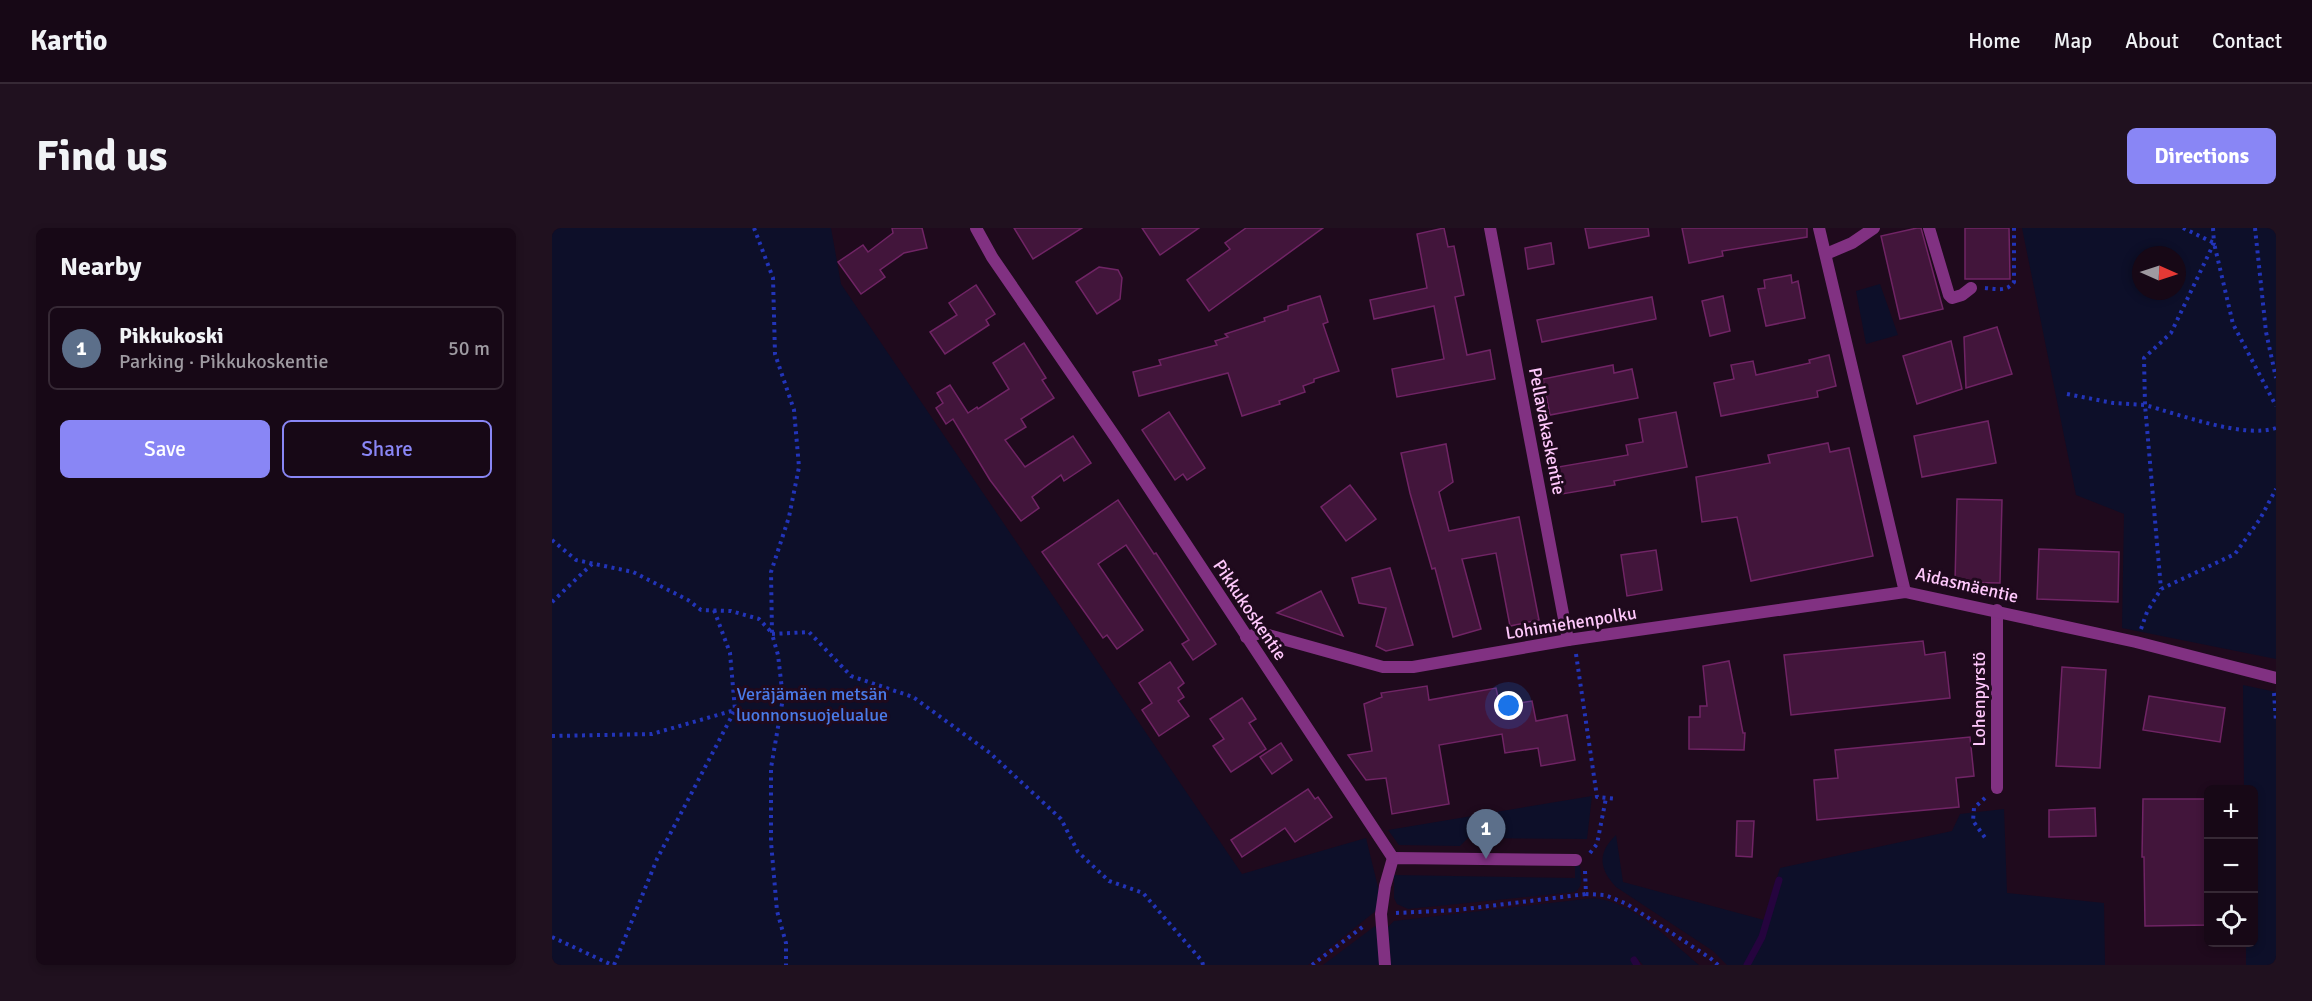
<!DOCTYPE html>
<html lang="en">
<head>
<meta charset="utf-8">
<style>
  body { margin:0; font-family:Signika,sans-serif; background:#20111f; color:#f1f3f6 }
  .controls { position:absolute; right:18px; bottom:18px; display:grid; overflow:hidden; border-radius:9px; box-shadow:0 3px 9px #0003 }
  .controls button { width:54px; height:54px; display:grid; place-items:center; padding:0; border:0; border-bottom:2px solid #362935; background:#170816; color:#f1f3f6; font:30px sans-serif }
  .compass { position:absolute; left:1580px; top:18px; width:54px; height:54px; border-radius:50%; background:#170816; box-shadow:0 3px 9px #0003; rotate:93deg }
  .you { position:absolute; left:957px; top:478px; width:21px; height:21px; margin:-15px; border:4px solid #fff; border-radius:50%; background:#1a73e8; box-shadow:0 0 0 9px #1a73e833 }
  .badge { display:grid; place-items:center; width:39px; height:39px; border-radius:50%; background:#8986f5; color:#fff; font-size:20px; font-weight:700 }
  .pin { position:absolute; translate:-50% -50px; filter:drop-shadow(0 2px 3px #0008) }
  .pin::after { content:''; position:absolute; top:32px; width:21px; height:18px; background:inherit; clip-path:polygon(0 0,100% 0,50% 100%) }
  .list { margin:0; padding:0; list-style:none }
  h2 { display:flex; justify-content:space-between; align-items:center; height:78px; margin:0; padding:0 24px; font-size:26px }
  h2 small { font-size:20px; font-weight:400; color:#9e9aa1 }
  .list li { display:grid; grid-template-columns:39px 1fr auto; gap:18px; align-items:center; box-sizing:border-box; height:84px; margin:0 12px 12px; padding:0 12px; border:2px solid #362935; border-radius:9px }
  .list b { display:block; font-size:22px; white-space:nowrap }
  .list p { margin:0; font-size:20px; white-space:nowrap; color:#9e9aa1 }
  .list em { font-size:20px; font-style:normal; color:#9e9aa1 }
  .actions { display:flex; gap:12px; padding:18px 24px }
  .actions a { flex:1; padding:14px 0; border:2px solid #8986f5; border-radius:9px; text-align:center; font-size:21px; color:#8986f5 }
  .actions .main { background:#8986f5; color:#fff }
  .icon { flex:none; width:33px; height:33px; fill:none; stroke:currentColor; stroke-width:2; stroke-linecap:round; stroke-linejoin:round }
  .map { position:relative; flex:none; width:1724px; height:737px; overflow:hidden; border-radius:9px }
  header { display:flex; align-items:center; gap:36px; box-sizing:border-box; height:84px; padding:0 30px; background:#170816; border-bottom:2px solid #362935 }
  header strong { font-size:28px }
  nav { display:flex; gap:33px; margin-inline-start:auto; font-size:21px }
  .intro { display:flex; align-items:center; justify-content:space-between; box-sizing:border-box; height:144px; padding:0 36px }
  h1 { margin:0; font-size:42px }
  .button { padding:15px 27px; border-radius:9px; background:#8986f5; color:#fff; font-size:21px; font-weight:700 }
  main { display:flex; gap:36px; padding:0 36px }
  aside { flex:1; background:#170816; border-radius:9px; box-shadow:0 3px 9px #0003 }
  .map>svg:first-child { display:block }
  .green { fill:#0d0f29; fill-rule:evenodd }
  .lines { fill:none; stroke-linecap:round; stroke-linejoin:round }
  .stream { stroke:#25043e; stroke-width:7 }
  .building { fill:#42153b; stroke:#702465; stroke-width:1.5 }
  .path { stroke:#2234b9; stroke-width:4; stroke-dasharray:3 4.5; stroke-linecap:butt }
  .lane { stroke:#813182; stroke-width:12 }
  .street { stroke:#813182; stroke-width:12 }
  .labels { text-anchor:middle; dominant-baseline:central; stroke-width:6; stroke-linejoin:round; paint-order:stroke }
  .street-label { font-size:18px; fill:#ffc8fc; stroke:#1f0a1d }
  .park-label { font-size:18px; fill:#4a7be9; stroke:#1f0a1d }
</style>
</head>
<body>
<header>
<strong>Kartio</strong>
<nav><a>Home</a><a>Map</a><a>About</a><a>Contact</a></nav>
</header>
<div class="intro"><h1>Find us</h1><a class="button">Directions</a></div>
<main>
<aside>
<h2>Nearby<small></small></h2>
<ul class="list">
<li><span class="badge" style="background:#5c6f8a">1</span><div><b>Pikkukoski</b><p>Parking · Pikkukoskentie</p></div><em>50 m</em></li>
</ul>
<div class="actions"><a class="main">Save</a><a>Share</a></div>
</aside>
<div class="map">
<svg width="1724" height="737" viewBox="0 0 1724 737">
  <rect width="100%" height="100%" fill="#1f0a1d"/>
  <g class="green">
    <polygon points="0,0 279,0 289,56 690,646 814,610 827,663 825,682 756,737 0,737"/>
    <path d="M1470 0H1724V431L1570 400 1572 286 1524 267ZM1589 27H1625V63H1589Z"/>
    <polygon points="1328,56 1346,107 1314,116 1304,63"/>
    <polygon points="1691,457 1724,464 1724,737 1694,737 1694,715 1702,714 1702,562 1692,561"/>
    <polygon points="1040,568 1035,611 916,610 908,618 847,617 836,602"/>
    <path d="M1452 581 1455 665 1552 675 1553 737H1175L1161 723 1064 659C1047 641 1045 625 1064 607L1071 654 1212 692 1228 640 1400 603 1408 586Z"/>
    <path d="M1023 637 1028 638C1029 648 1032 658 1023 664L856 681 845 676 842 670V647L1023 650Z"/>
    <path d="M1042 670C1082 674 1117 712 1147 737H1091L1084 729 1079 730 1081 737H839L836 699 842 693Z"/>
    <polygon points="823,698 825,701 828,737 771,737"/>
  </g>
  <g class="lines">
    <g class="stream">
      <polyline points="1082,732 1085,737"/>
      <polyline points="1195,737 1210,709 1227,652"/>
    </g>
  </g>
  <g class="building">
    <polygon points="340,0 370,0 375,20 352,25 328,42 333,49 309,66 286,34 311,17 316,24 341,5"/>
    <polygon points="462,0 530,0 481,31"/>
    <polygon points="590,0 647,0 608,27"/>
    <polygon points="694,0 771,0 657,83 635,52 678,21 673,15"/>
    <polygon points="892,0 896,19 902,18 912,67 903,69 915,127 938,122 943,151 845,169 840,141 892,131 882,78 822,91 818,72 875,60 865,6"/>
    <polygon points="1033,0 1096,0 1097,8 1037,20"/>
    <polygon points="1130,0 1255,0 1255,9 1170,23 1171,28 1137,35"/>
    <polygon points="1365,0 1369,0 1391,81 1348,91 1329,8"/>
    <polygon points="1413,0 1457,0 1458,51 1413,51"/>
    <polygon points="999,15 1002,36 976,41 973,20"/>
    <polygon points="547,39 566,42 570,50 568,71 545,86 524,54"/>
    <polygon points="1239,47 1240,55 1246,53 1253,90 1214,98 1206,61 1213,60 1212,52"/>
    <polygon points="424,57 443,86 434,92 437,97 393,126 378,104 405,87 397,75"/>
    <polygon points="768,68 776,94 771,96 787,143 762,151 762,154 751,158 753,164 727,173 728,176 690,188 676,145 587,168 581,144 609,137 607,132 665,117 663,113 676,109 673,106 713,93 712,90 736,82 736,78"/>
    <polygon points="1171,68 1178,103 1158,108 1150,73"/>
    <polygon points="1100,69 1104,91 990,114 985,92"/>
    <polygon points="1445,99 1460,146 1414,160 1412,109"/>
    <polygon points="1399,113 1410,161 1365,176 1351,128"/>
    <polygon points="472,115 494,150 490,152 502,170 469,191 474,199 453,212 473,239 521,208 539,235 512,253 509,247 480,269 487,280 469,293 438,252 401,191 394,196 384,180 391,175 385,165 398,157 416,185 425,179 426,181 457,161 441,135"/>
    <polygon points="1277,127 1284,158 1265,163 1266,169 1169,188 1162,155 1182,151 1179,137 1201,133 1204,147 1258,135 1257,132"/>
    <polygon points="1061,137 1062,145 1080,141 1086,170 998,187 991,151"/>
    <polygon points="617,184 653,240 635,252 631,246 623,252 590,202"/>
    <polygon points="1124,184 1135,239 1062,253 1063,257 1010,266 1006,239 1076,227 1074,217 1091,214 1087,191"/>
    <polygon points="1436,193 1444,235 1370,249 1362,208"/>
    <polygon points="1276,215 1278,224 1297,220 1321,328 1199,353 1185,289 1150,294 1144,249 1218,235 1216,227"/>
    <polygon points="894,216 901,254 887,264 897,303 967,289 987,392 958,398 944,325 910,331 929,401 901,409 883,340 880,341 858,265 849,225"/>
    <polygon points="798,257 824,291 794,313 769,279"/>
    <polygon points="1405,271 1450,272 1448,355 1403,354"/>
    <polygon points="566,272 602,326 604,325 664,416 641,432 630,416 637,412 574,317 546,336 591,402 565,421 555,407 551,410 490,324"/>
    <polygon points="1487,321 1567,324 1566,374 1485,371"/>
    <polygon points="1104,322 1110,362 1075,368 1069,327"/>
    <polygon points="838,340 861,417 834,423 824,418 834,380 807,375 800,350"/>
    <polygon points="769,363 791,408 725,385"/>
    <polygon points="1371,413 1373,427 1393,424 1398,470 1239,487 1232,427"/>
    <polygon points="1177,433 1191,505 1193,505 1192,522 1137,521 1137,489 1148,489 1148,478 1155,478 1151,438"/>
    <polygon points="618,434 632,455 626,460 632,469 626,473 637,488 607,508 590,482 600,475 587,455"/>
    <polygon points="1510,439 1554,442 1548,540 1504,538"/>
    <polygon points="875,458 877,472 944,460 948,478 980,473 984,493 1015,487 1023,532 989,538 986,520 953,525 950,506 887,517 897,576 840,586 834,550 814,552 796,527 820,523 812,476 830,469 829,465"/>
    <polygon points="1597,468 1673,480 1668,514 1591,502"/>
    <polygon points="690,470 704,491 697,495 714,521 679,544 661,518 672,511 658,491"/>
    <polygon points="1418,509 1422,548 1404,550 1407,579 1265,592 1262,552 1286,550 1283,522"/>
    <polygon points="729,515 740,532 720,546 708,529"/>
    <polygon points="756,561 763,571 766,569 780,589 743,614 733,600 690,629 679,612"/>
    <polygon points="1591,571 1656,571 1656,697 1593,698 1592,629 1590,629"/>
    <polygon points="1543,580 1544,608 1497,609 1497,582"/>
    <polygon points="1185,593 1202,593 1200,629 1184,628"/>
  </g>
  <g class="lines">
    <g class="path">
      <polyline points="202,0 221,50 223,126 242,182 247,239 237,289 219,344 220,406 226,427 231,470 219,540 219,614 225,683 234,715 234,737"/>
      <polyline points="1631,0 1662,15 1681,96 1724,178"/>
      <path d="M1661 0 1662 15 1619 105 1592 130 1593 177C1626 186 1692 211 1724 200"/>
      <polyline points="1703,0 1714,104 1724,150"/>
      <path d="M1433 60C1444 61 1455 64 1462 54V0"/>
      <polyline points="1515,166 1561,175 1593,177 1609,361"/>
      <polyline points="0,312 24,332 81,344 136,372 149,382 179,383 207,391 220,405"/>
      <polyline points="0,374 40,336"/>
      <polyline points="1589,401 1595,384 1609,361 1683,326 1708,291 1724,261"/>
      <polyline points="220,406 257,404 299,448 361,469 438,525 509,591 526,624 557,653 591,665 650,733 651,737"/>
      <polyline points="1024,426 1045,569 1065,571"/>
      <polyline points="1722,465 1724,494"/>
      <polyline points="0,508 100,506 183,482"/>
      <polyline points="1433,570 1422,580 1421,593 1434,611"/>
      <polyline points="1038,625 1045,616 1054,570"/>
      <polyline points="1033,643 1034,666 1053,667 1075,676 1158,730 1166,737"/>
      <polyline points="844,685 905,682 1034,666"/>
      <polyline points="0,709 60,737"/>
      <polyline points="62,737 105,631 183,482 178,425 162,382"/>
      <polyline points="760,737 813,697"/>
    </g>
    <g class="lane">
      <polyline points="1377,0 1397,67 1400,70 1410,67 1419,60"/>
      <polyline points="1274,26 1300,15 1322,0"/>
      <polyline points="833,737 829,686 833,658 841,630 1024,632"/>
    </g>
    <g class="street">
      <polyline points="424,0 440,29 564,210 841,630"/>
      <polyline points="938,0 1016,412"/>
      <polyline points="1267,0 1353,364"/>
      <polyline points="1445,382 1445,560"/>
      <polyline points="694,409 709,405 831,439 861,439 1016,412 1353,364 1584,414 1724,450"/>
    </g>
  </g>
  <g class="labels">
    <g class="street-label">
      <text transform="translate(995 203) rotate(79)">Pellavakaskentie</text>
      <text transform="translate(1415 357) rotate(13)">Aidasmäentie</text>
      <text transform="translate(698 382) rotate(56)">Pikkukoskentie</text>
      <text transform="translate(1019 395) rotate(-9)">Lohimiehenpolku</text>
      <text transform="translate(1427 471) rotate(-90)">Lohenpyrstö</text>
    </g>
    <g class="park-label">
      <text x="260" y="466">Veräjämäen metsän<tspan x="260" dy="21">luonnonsuojelualue</tspan></text>
    </g>
  </g>
</svg>
<div class="controls">
<button>+</button>
<button>−</button>
<button><svg class="icon" aria-label="locate" viewBox="0 0 24 24"><circle cx="12" cy="12" r="6"/><path d="M12 2v4M12 18v4M2 12h4M18 12h4"/></svg></button>
</div>
<svg class="compass" viewBox="-18 -18 36 36"><path d="M0-13l5 13h-10z" fill="#e53935"/><path d="M0 13l5-13h-10z" fill="#9e9aa1"/></svg>
<div class="you"></div>
<div class="pin badge" style="left:934px;top:631px;background:#5c6f8a">1</div>
</div>
</main>
</body>
</html>
